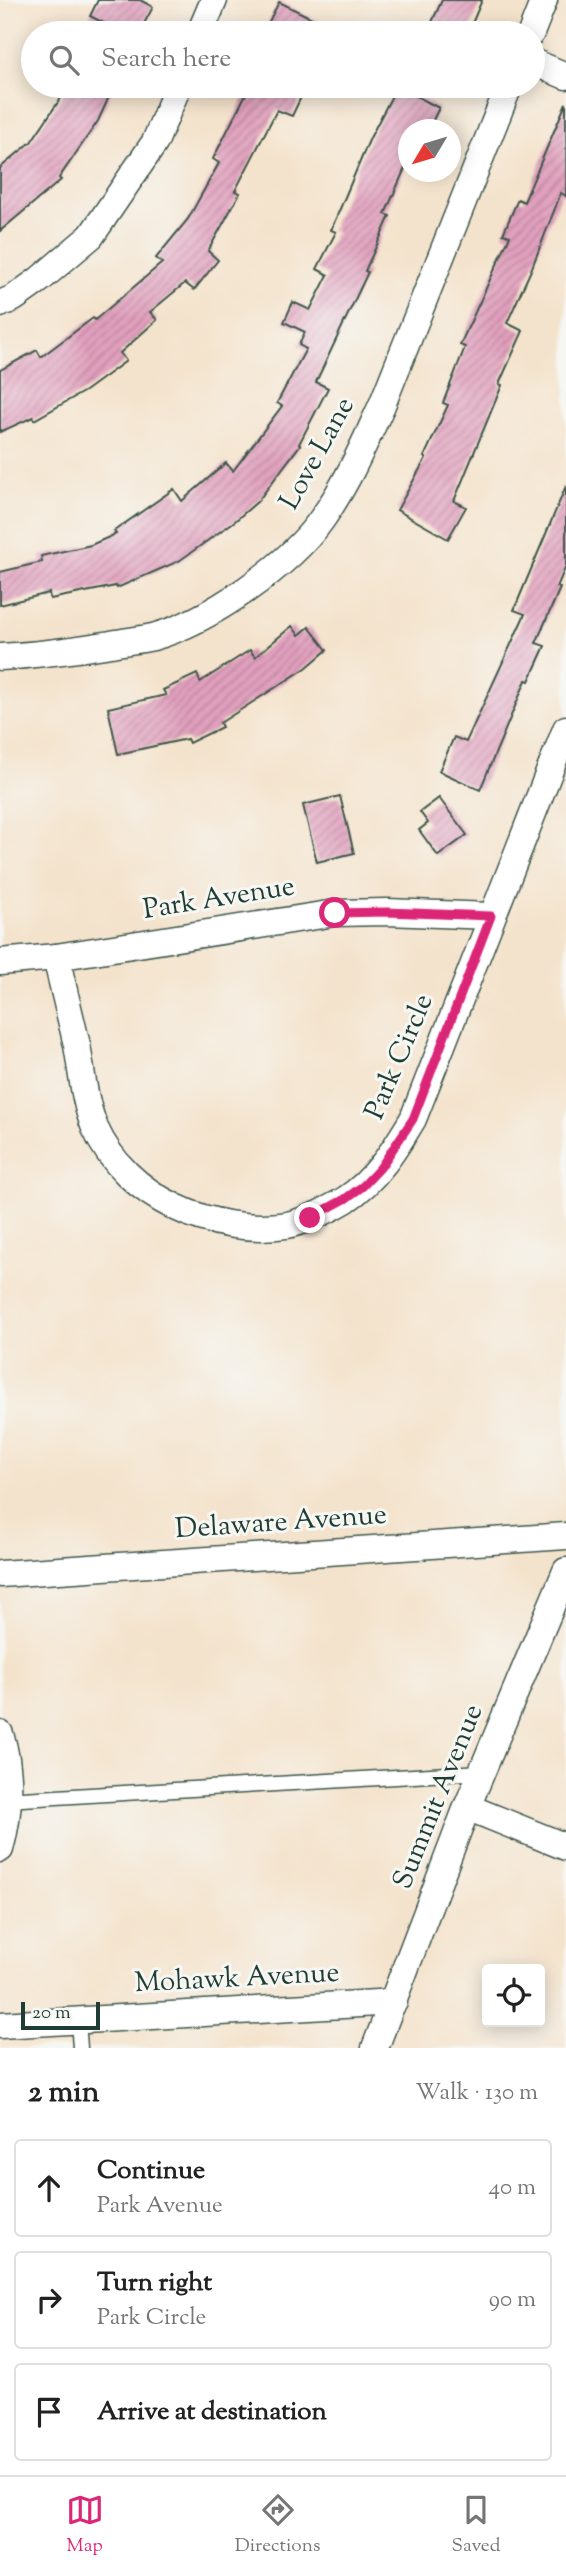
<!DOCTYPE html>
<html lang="en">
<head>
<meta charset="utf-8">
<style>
  body { margin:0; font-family:"Sorts Mill Goudy",serif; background:#f2f2f2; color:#222 }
  .controls { position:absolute; right:21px; bottom:21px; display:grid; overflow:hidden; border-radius:7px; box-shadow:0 4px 18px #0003 }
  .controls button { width:63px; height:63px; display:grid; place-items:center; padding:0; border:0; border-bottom:2px solid #e0e0e0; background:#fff; color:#222; font:35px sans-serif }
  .compass { position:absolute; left:398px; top:119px; width:63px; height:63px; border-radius:50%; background:#fff; box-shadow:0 4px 18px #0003; rotate:232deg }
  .scale { position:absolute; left:21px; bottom:18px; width:79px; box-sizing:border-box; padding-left:7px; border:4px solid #1f3d34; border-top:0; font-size:19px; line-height:24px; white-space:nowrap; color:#1f3d34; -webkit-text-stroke:5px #f6f6f2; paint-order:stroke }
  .stop { position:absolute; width:21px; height:21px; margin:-16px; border:5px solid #db2777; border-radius:50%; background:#fff }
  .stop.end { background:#db2777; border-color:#fff; box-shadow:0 2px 7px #0008 }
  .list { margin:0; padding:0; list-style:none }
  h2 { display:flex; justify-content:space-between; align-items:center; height:91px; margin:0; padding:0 28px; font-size:30px }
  h2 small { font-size:23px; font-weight:400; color:#767676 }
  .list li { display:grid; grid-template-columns:46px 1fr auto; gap:21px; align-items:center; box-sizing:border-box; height:98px; margin:0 14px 14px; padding:0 14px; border:2px solid #e0e0e0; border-radius:7px }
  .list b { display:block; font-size:26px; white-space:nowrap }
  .list p { margin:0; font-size:23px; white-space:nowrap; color:#767676 }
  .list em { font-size:23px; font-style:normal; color:#767676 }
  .icon { flex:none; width:38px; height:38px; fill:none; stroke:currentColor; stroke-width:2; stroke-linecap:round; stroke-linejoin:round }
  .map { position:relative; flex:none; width:566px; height:2048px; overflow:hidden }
  .search { position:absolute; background:#fff; box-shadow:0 4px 18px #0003; left:21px; right:21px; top:21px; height:77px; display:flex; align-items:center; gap:18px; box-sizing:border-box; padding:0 24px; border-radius:38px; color:#767676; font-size:26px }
  .sheet { height:427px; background:#fff }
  nav { display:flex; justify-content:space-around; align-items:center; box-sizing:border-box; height:98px; border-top:2px solid #e0e0e0; background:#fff; font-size:19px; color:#767676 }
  nav a { display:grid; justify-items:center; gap:4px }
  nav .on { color:#db2777 }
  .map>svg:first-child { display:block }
  .building { fill:url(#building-hatch) }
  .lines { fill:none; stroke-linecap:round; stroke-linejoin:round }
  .service-casing { stroke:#3f564b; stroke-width:17 }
  .minor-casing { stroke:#3f564b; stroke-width:29 }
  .service { stroke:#fff; stroke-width:14 }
  .minor { stroke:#fff; stroke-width:26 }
  .route { stroke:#db2777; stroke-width:9 }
  .labels { text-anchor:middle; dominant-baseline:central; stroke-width:6; stroke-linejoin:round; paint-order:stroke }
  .street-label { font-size:28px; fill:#1f3d34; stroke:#f6f6f2 }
</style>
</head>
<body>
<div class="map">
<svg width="566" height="2048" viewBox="0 0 566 2048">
  <defs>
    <pattern id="building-hatch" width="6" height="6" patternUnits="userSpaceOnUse" patternTransform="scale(1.75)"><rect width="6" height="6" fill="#e2a0be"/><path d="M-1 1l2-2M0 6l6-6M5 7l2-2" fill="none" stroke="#b7849b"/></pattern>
  </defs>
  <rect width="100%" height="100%" fill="#f6f6f2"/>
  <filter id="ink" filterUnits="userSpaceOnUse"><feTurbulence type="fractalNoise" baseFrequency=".0143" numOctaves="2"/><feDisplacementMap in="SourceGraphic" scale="14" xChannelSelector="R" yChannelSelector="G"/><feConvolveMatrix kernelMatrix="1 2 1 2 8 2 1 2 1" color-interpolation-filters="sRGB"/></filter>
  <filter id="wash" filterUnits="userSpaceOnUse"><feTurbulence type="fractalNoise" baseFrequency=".00686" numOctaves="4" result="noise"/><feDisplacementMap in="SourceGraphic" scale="28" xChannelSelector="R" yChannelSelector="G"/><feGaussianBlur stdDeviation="1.57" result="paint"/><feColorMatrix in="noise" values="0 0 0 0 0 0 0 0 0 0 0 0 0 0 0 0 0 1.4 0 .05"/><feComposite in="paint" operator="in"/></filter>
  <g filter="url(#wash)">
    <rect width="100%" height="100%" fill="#f4e3cc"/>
    <g id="blocks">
      <g class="building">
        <polygon points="98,0 140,0 153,7 139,33 123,33 90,16"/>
        <polygon points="442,0 482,0 468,33 427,33"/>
        <polygon points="279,2 342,33 263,33"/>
        <polygon points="69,86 114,86 98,121 59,178 61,180 0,231 0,168 31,142"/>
        <polygon points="250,86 275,86 301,97 292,116 277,110 235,191 240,193 208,251 218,260 194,290 185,283 150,312 157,320 120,353 126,361 85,391 34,420 33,417 0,432 0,370 37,350 41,357 93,318 95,320 162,263 156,258 188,219 219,163 213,159"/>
        <polygon points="397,86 439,108 428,130 409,130 409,159 385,214 390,216 365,271 368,272 316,382 328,388 299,444 300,445 258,501 235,521 179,561 117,588 116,586 50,599 49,593 0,605 0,572 42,562 41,556 91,545 116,534 114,531 174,489 182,501 226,463 233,471 282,406 277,403 306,349 299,345 305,332 284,322 293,302 310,310 328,275 317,269 336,232 331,230 370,138"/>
        <polygon points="566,103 566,196 561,193 531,270 507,323 523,331 499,384 502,385 454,501 466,507 448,539 397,510 426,458 424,457 448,405 443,403 465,347 460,345 510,236 503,234 518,199 524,202"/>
        <polygon points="566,486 566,566 557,587 560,588 536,643 545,646 529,681 526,680 480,790 439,771 454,737 466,742 525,614 514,610"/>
        <polygon points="292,626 299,635 309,627 327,650 306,668 220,723 222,727 189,743 187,739 118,754 108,708 166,695 163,690 197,674 200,682 250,650 255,657"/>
        <polygon points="340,796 354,853 317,862 303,805"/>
        <polygon points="439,798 467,835 438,856 419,830 428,823 420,812"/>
      </g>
    </g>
  </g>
  <g filter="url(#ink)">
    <use href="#blocks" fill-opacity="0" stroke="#3f564b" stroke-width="2"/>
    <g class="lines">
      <defs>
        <g id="service">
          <polyline points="5,1800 482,1772"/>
          <polyline points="78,2020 80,2048"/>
        </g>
        <g id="minor">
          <polyline points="200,33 214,0"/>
          <polyline points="531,33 544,0"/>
          <polyline points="533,62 566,76"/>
          <polyline points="0,304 14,298 39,280 91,236 155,142 178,86"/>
          <path d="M0 657C37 655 74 650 111 644 125 641 140 640 153 637 208 622 290 565 322 519 347 484 364 444 382 405L509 86"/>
          <path d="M56 957C63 986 70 1015 77 1045 82 1073 84 1101 95 1128 126 1198 213 1236 287 1225 307 1221 328 1210 345 1200 376 1180 395 1149 413 1119L566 729"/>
          <polyline points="0,962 56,957 335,913 387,912 491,916"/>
          <polyline points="0,1574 566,1536"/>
          <path d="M0 1734C12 1770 10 1813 0 1849"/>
          <polyline points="467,1807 566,1847"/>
          <polyline points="0,2025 394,2002"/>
          <polyline points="375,2048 467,1807 566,1571"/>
        </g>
      </defs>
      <use href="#service" class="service-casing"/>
      <use href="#minor" class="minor-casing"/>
      <use href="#service" class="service"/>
      <use href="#minor" class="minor"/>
    </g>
  </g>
  <g class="lines" filter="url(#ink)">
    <polyline class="route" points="310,1218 345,1199 363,1186 380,1168 413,1119 491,916 387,912 335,913"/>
  </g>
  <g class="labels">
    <g class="street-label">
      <text transform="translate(318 454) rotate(-61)">Love Lane</text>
      <text transform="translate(219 899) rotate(-9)">Park Avenue</text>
      <text transform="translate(400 1057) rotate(-67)">Park Circle</text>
      <text transform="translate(281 1523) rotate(-4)">Delaware Avenue</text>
      <text transform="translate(439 1797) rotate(-68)">Summit Avenue</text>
      <text transform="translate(237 1979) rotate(-3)">Mohawk Avenue</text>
    </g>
  </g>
</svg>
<div class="controls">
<button><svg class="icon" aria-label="locate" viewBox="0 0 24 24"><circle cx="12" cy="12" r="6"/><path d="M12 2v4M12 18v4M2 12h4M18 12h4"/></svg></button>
</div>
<svg class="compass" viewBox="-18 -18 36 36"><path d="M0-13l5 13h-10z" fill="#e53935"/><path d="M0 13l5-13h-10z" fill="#767676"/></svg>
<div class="scale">20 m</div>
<div class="stop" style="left:335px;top:913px"></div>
<div class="stop end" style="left:310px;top:1218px"></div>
<div class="search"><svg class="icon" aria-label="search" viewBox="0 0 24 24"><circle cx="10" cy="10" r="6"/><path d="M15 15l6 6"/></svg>Search here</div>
</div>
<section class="sheet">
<h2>2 min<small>Walk · 130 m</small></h2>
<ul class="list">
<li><svg class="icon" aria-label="ahead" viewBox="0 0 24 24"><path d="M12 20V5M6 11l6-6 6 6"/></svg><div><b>Continue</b><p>Park Avenue</p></div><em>40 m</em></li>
<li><svg class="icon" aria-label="right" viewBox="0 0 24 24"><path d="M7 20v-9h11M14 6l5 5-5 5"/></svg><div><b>Turn right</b><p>Park Circle</p></div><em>90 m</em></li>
<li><svg class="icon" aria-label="arrive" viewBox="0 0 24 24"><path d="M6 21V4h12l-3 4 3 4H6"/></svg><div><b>Arrive at destination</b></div></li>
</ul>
</section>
<nav>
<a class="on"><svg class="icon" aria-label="map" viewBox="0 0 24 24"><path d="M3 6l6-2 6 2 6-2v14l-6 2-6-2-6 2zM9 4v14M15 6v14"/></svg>Map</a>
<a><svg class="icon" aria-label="directions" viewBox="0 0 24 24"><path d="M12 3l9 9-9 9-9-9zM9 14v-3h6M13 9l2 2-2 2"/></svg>Directions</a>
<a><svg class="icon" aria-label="saved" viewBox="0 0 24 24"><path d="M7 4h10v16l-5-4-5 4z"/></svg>Saved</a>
</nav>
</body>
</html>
